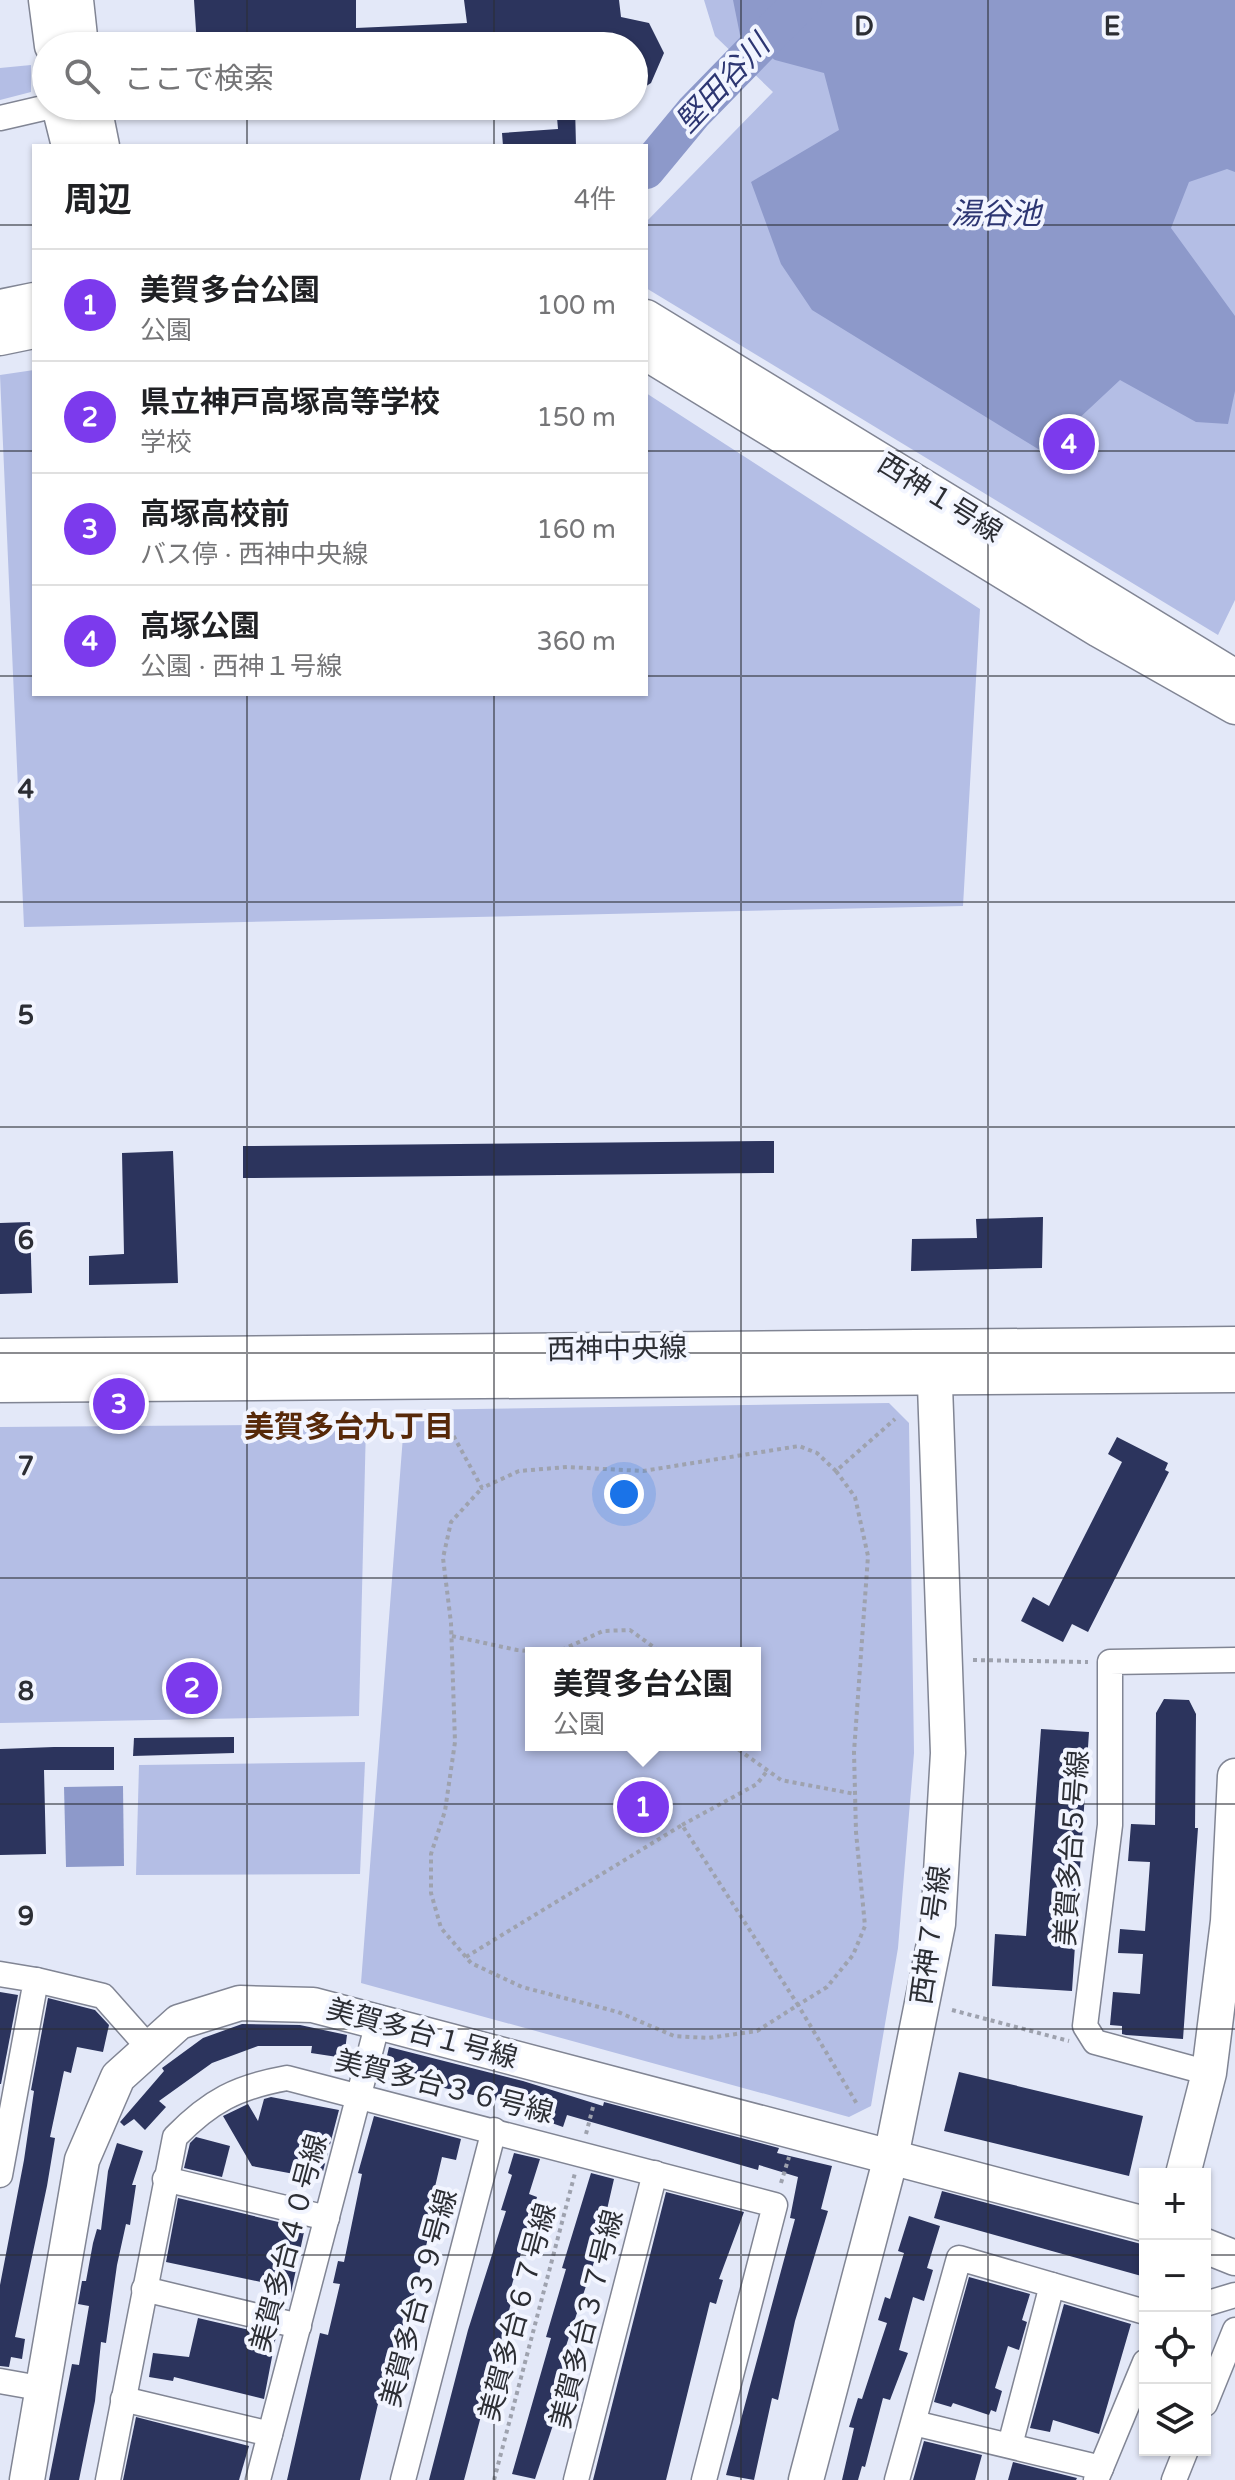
<!DOCTYPE html>
<html lang="ja">
<head>
<meta charset="utf-8">
<style>
  body { margin:0; font-family:"Varela Round","Noto Sans JP",sans-serif; background:#f2f2f2; color:#202124 }
  .controls { position:absolute; right:24px; bottom:24px; display:grid; overflow:hidden; border-radius:0px; box-shadow:0 2px 6px #0004 }
  .controls button { width:72px; height:72px; display:grid; place-items:center; padding:0; border:0; border-bottom:2px solid #e0e0e0; background:#fff; color:#202124; font:40px sans-serif }
  .you { position:absolute; left:624px; top:1494px; width:28px; height:28px; margin:-20px; border:6px solid #fff; border-radius:50%; background:#1a73e8; box-shadow:0 0 0 12px #1a73e833 }
  .badge { display:grid; place-items:center; width:52px; height:52px; border-radius:50%; background:#7c3aed; color:#fff; font-size:26px; font-weight:700 }
  .pin { position:absolute; translate:-50% -50%; border:4px solid #fff; box-shadow:0 2px 8px #0006 }
  .popup { position:absolute; left:525px; top:1647px; width:236px; height:104px; box-sizing:border-box; display:grid; place-content:center; border-radius:0px; background:#fff; filter:drop-shadow(0 2px 6px #0005); font-size:26px; white-space:nowrap; color:#757577 }
  .popup b { font-size:30px; color:#202124 }
  .popup::after { content:''; position:absolute; left:50%; top:100%; margin-left:-16px; border:16px solid transparent; border-top-color:#fff }
  .list { margin:0; padding:0; list-style:none }
  h2 { display:flex; justify-content:space-between; align-items:center; height:104px; margin:0; padding:0 32px; font-size:34px }
  h2 small { font-size:26px; font-weight:400; color:#757577 }
  .list li { display:grid; grid-template-columns:52px 1fr auto; gap:24px; align-items:center; box-sizing:border-box; height:112px; padding:0 32px; border-top:2px solid #e0e0e0 }
  .list b { display:block; font-size:30px; white-space:nowrap }
  .list p { margin:0; font-size:26px; white-space:nowrap; color:#757577 }
  .list em { font-size:26px; font-style:normal; color:#757577 }
  .icon { flex:none; width:44px; height:44px; fill:none; stroke:currentColor; stroke-width:2; stroke-linecap:round; stroke-linejoin:round }
  .map { position:relative; flex:none; width:1235px; height:2480px; overflow:hidden }
  .search { position:absolute; background:#fff; box-shadow:0 2px 6px #0004; left:32px; top:32px; width:616px; height:88px; display:flex; align-items:center; gap:20px; box-sizing:border-box; padding:0 28px; border-radius:44px; color:#757577; font-size:30px }
  .panel { position:absolute; background:#fff; box-shadow:0 2px 6px #0004; left:32px; top:144px; width:616px; height:552px; border-radius:0px }
  .map>svg:first-child { display:block }
  .green { fill:#b4bee5; fill-rule:evenodd }
  .water { fill:#8d99ca }
  .lines { fill:none; stroke-linecap:round; stroke-linejoin:round }
  .river { stroke:#8d99ca; stroke-width:38 }
  .building { fill:#2c345d }
  .street-casing { stroke:#818594; stroke-width:27 }
  .secondary-casing { stroke:#818594; stroke-width:37 }
  .path { stroke:#9ea2ae; stroke-width:4; stroke-dasharray:4 4; stroke-linecap:butt }
  .street { stroke:#fff; stroke-width:24 }
  .secondary { stroke:#fff; stroke-width:34 }
  .grid { fill:none; stroke:#2c2e34; stroke-width:2; stroke-opacity:0.55 }
  .labels { text-anchor:middle; dominant-baseline:central; stroke-width:8; stroke-linejoin:round; paint-order:stroke }
  .street-label { font-size:28px; fill:#2c2e34; stroke:#f2f5ff }
  .water-label { font-size:30px; font-style:italic; fill:#2d3672; stroke:#f2f5ff }
  .neighbourhood-label { font-size:30px; font-weight:bold; fill:#572909; stroke:#f2f5ff }
  .grid-label { font-size:26px; text-anchor:middle; font-weight:bold; fill:#2c2e34; stroke:#f2f5ff; stroke-width:8; stroke-linejoin:round; paint-order:stroke }
</style>
</head>
<body>
<div class="map">
<svg width="1235" height="2480" viewBox="0 0 1235 2480">
  <rect width="100%" height="100%" fill="#e3e8f8"/>
  <g class="green">
    <polygon points="704,0 1235,0 1235,600 1218,635 646,288 646,222 773,92 715,36"/>
    <polygon points="31,65 31,92 0,100 0,68"/>
    <polygon points="34,370 34,694 646,694 646,393 980,609 963,906 24,927 0,375"/>
    <path d="M889 1403 909 1423 914 1753 898 1948 871 2106 849 2117 361 1983 405 1410ZM755 1653V1745H531V1653Z"/>
    <polygon points="366,1424 359,1716 0,1723 0,1427"/>
    <polygon points="365,1762 360,1874 136,1875 139,1765"/>
  </g>
  <g class="water">
    <polygon points="733,0 1235,0 1235,172 1227,169 1189,182 1171,228 1235,316 1235,391 1228,424 1196,422 1120,380 1043,452 812,310 781,264 751,182 839,130 824,73 775,60 740,35"/>
    <polygon points="123,1786 124,1866 66,1867 64,1787"/>
  </g>
  <g class="lines">
    <polyline class="river" points="646,170 694,112 803,0"/>
  </g>
  <g class="building">
    <polygon points="194,0 356,0 356,28 467,23 464,0 619,0 621,17 649,23 664,53 651,83 634,94 634,46 197,46"/>
    <polygon points="556,106 575,106 576,146 503,146 502,133 558,129"/>
    <polygon points="774,1141 774,1173 243,1178 243,1146"/>
    <polygon points="173,1151 178,1283 89,1285 89,1256 124,1254 122,1153"/>
    <polygon points="1043,1217 1042,1268 911,1271 912,1239 977,1238 976,1219"/>
    <polygon points="30,1222 32,1293 0,1294 0,1223"/>
    <polygon points="1117,1437 1168,1463 1165,1470 1169,1472 1088,1632 1072,1624 1063,1642 1021,1621 1033,1597 1049,1606 1122,1462 1108,1454"/>
    <polygon points="1164,1699 1189,1700 1196,1714 1195,1828 1198,1828 1183,2039 1126,2035 1122,2034 1122,2026 1110,2025 1113,1992 1140,1994 1143,1954 1118,1953 1120,1929 1145,1931 1150,1862 1128,1861 1131,1824 1155,1825 1156,1713"/>
    <polygon points="1041,1729 1089,1732 1072,1991 992,1986 995,1934 1026,1936"/>
    <polygon points="234,1737 234,1753 133,1756 134,1738"/>
    <polygon points="54,1747 114,1747 114,1770 44,1770 46,1854 0,1855 0,1749"/>
    <polygon points="0,1992 18,1995 1,2084 0,2084"/>
    <polygon points="48,1998 95,2010 109,2025 103,2052 77,2047 71,2073 64,2071 50,2137 55,2138 47,2186 15,2337 25,2339 22,2359 11,2357 9,2367 0,2366 0,2285 24,2160 34,2091 31,2090"/>
    <polygon points="242,2024 300,2025 347,2035 344,2058 311,2053 312,2046 258,2046 212,2063 159,2101 166,2107 145,2130 134,2119 124,2126 120,2122 164,2071 162,2068 203,2038"/>
    <polygon points="389,2047 523,2081 603,2106 604,2102 779,2148 777,2153 832,2166 821,2209 828,2211 795,2321 778,2400 772,2398 754,2480 726,2475 795,2219 790,2218 798,2177 759,2165 758,2170 567,2115 563,2127 546,2121 548,2116 526,2108 383,2073"/>
    <polygon points="959,2072 1143,2116 1129,2176 944,2131"/>
    <polygon points="271,2097 339,2110 321,2179 252,2166 223,2116 248,2104 258,2121 264,2099"/>
    <polygon points="374,2116 461,2139 456,2160 442,2157 430,2208 435,2209 427,2242 412,2302 408,2301 394,2367 381,2404 378,2404 360,2480 287,2480 320,2333 328,2335 340,2284 333,2283 338,2261 344,2262 362,2174 358,2173"/>
    <polygon points="196,2137 230,2146 222,2177 184,2168 190,2143"/>
    <polygon points="117,2143 143,2151 132,2185 136,2185 130,2225 126,2224 117,2265 106,2343 101,2342 95,2401 79,2480 49,2480 72,2364 79,2365 89,2306 78,2304 82,2281 86,2281 93,2243 97,2229 101,2230 108,2171"/>
    <polygon points="514,2153 540,2159 529,2194 537,2197 507,2302 511,2303 464,2480 429,2480 468,2330 506,2211 501,2210 512,2175 508,2173"/>
    <polygon points="591,2173 614,2179 597,2253 564,2352 571,2354 557,2413 535,2479 512,2474 551,2338 546,2337 566,2269 562,2268"/>
    <polygon points="942,2191 1145,2245 1145,2277 934,2218"/>
    <polygon points="666,2192 744,2212 719,2279 723,2280 716,2304 710,2302 666,2480 593,2480"/>
    <polygon points="178,2198 287,2224 286,2228 304,2232 291,2293 274,2289 275,2285 166,2262"/>
    <polygon points="909,2216 940,2226 927,2268 933,2270 924,2301 913,2297 899,2350 908,2353 890,2400 883,2398 865,2467 862,2466 858,2480 842,2480 854,2428 849,2427 858,2398 862,2399 887,2323 878,2320 885,2297 890,2299 904,2253 898,2251"/>
    <polygon points="969,2277 1030,2294 1022,2320 1027,2322 1019,2350 1008,2346 995,2388 1002,2391 996,2412 991,2410 989,2415 953,2403 951,2407 934,2402"/>
    <polygon points="1064,2304 1131,2324 1099,2434 1053,2420 1050,2432 1030,2428"/>
    <polygon points="198,2318 276,2336 264,2399 174,2377 173,2381 149,2377 153,2353 189,2357"/>
    <polygon points="136,2417 249,2446 239,2480 123,2480"/>
    <polygon points="924,2441 982,2455 975,2480 913,2480"/>
    <polygon points="1013,2462 1077,2478 1076,2480 1008,2480"/>
  </g>
  <g class="lines">
    <defs>
      <g id="street">
        <polyline points="0,118 52,106"/>
        <polyline points="0,1974 36,1980 0,2175"/>
        <polyline points="36,1980 103,1996 150,2049"/>
        <polyline points="1209,2073 1095,2042 1085,2026 1110,1825 1110,1662 1235,1660"/>
        <polyline points="165,2179 327,2218"/>
        <polyline points="144,2289 299,2326"/>
        <polyline points="1205,2304 1235,2295"/>
        <polyline points="0,2381 45,2389"/>
        <polyline points="123,2399 270,2434"/>
        <polyline points="1205,2404 1235,2330"/>
        <polyline points="914,2423 1101,2468"/>
        <polyline points="1010,2445 1052,2285"/>
        <path d="M108 2480 175 2137C210 2101 237 2087 287 2078L775 2205 704 2480"/>
        <polyline points="258,2480 378,2022"/>
        <polyline points="403,2480 494,2130"/>
        <polyline points="576,2480 655,2173"/>
        <polyline points="897,2480 959,2258 1145,2312"/>
        <polyline points="1096,2480 1145,2362"/>
        <polyline points="1174,2480 1186,2450"/>
      </g>
      <g id="secondary">
        <polyline points="46,0 52,46"/>
        <polyline points="76,0 81,46"/>
        <polyline points="59,106 69,146"/>
        <polyline points="94,106 102,146"/>
        <polyline points="0,307 34,300"/>
        <polyline points="646,317 1235,677"/>
        <polyline points="0,338 34,331"/>
        <polyline points="646,353 1099,630 1235,707"/>
        <polyline points="0,1356 1235,1344"/>
        <polyline points="0,1385 1235,1375"/>
        <polyline points="1183,2174 1209,2073 1228,1921 1235,1776"/>
        <polyline points="1205,2246 1235,2258"/>
        <polyline points="27,2480 82,2160 118,2077 179,2022 240,2003 313,2005 1145,2224"/>
        <polyline points="806,2480 891,2157 938,1924 948,1753 934,1357"/>
      </g>
    </defs>
    <use href="#street" class="street-casing"/>
    <use href="#secondary" class="secondary-casing"/>
    <g class="path">
      <polyline points="442,1415 482,1488 519,1471 567,1467 643,1471 799,1446 817,1453 836,1471 895,1419"/>
      <polyline points="836,1471 855,1497 868,1556 854,1752 856,1832 865,1926 853,1955 827,1987 798,2005 857,2104"/>
      <polyline points="452,1636 517,1650 555,1653 603,1631 630,1630 662,1653"/>
      <polyline points="973,1660 1088,1662"/>
      <polyline points="732,1745 781,1780 855,1794"/>
      <polyline points="682,1825 757,1784 767,1771"/>
      <polyline points="466,1957 682,1825 798,2005 757,2031 708,2038 674,2036 618,2012 522,1987 471,1963 441,1928 431,1893 431,1854 445,1811 455,1742 451,1623 443,1558 451,1522 482,1488"/>
      <polyline points="952,2010 1069,2041"/>
      <polyline points="586,2134 593,2107"/>
      <polyline points="781,2183 789,2157"/>
      <polyline points="494,2480 575,2173"/>
    </g>
    <use href="#street" class="street"/>
    <use href="#secondary" class="secondary"/>
  </g>
  <path class="grid" d="M247 0V46M494 0V46M741 0V2480M988 0V2480M247 106V146M494 106V146M0 225H34M646 225H1235M0 451H34M646 451H1235M0 676H34M646 676H1235M247 694V2480M494 694V2480M0 902H1235M0 1127H1235M0 1353H1235M0 1578H1235M0 1804H1235M0 2029H1235M0 2255H1145M1205 2255H1235"/>
  <g class="labels">
    <g class="street-label">
      <text transform="translate(940 498) rotate(32)">西神１号線</text>
      <text transform="translate(617 1349) rotate(-1)">西神中央線</text>
      <text transform="translate(1072 1848) rotate(-86)">美賀多台５号線</text>
      <text transform="translate(931 1935) rotate(-82)">西神７号線</text>
      <text transform="translate(422 2034) rotate(15)">美賀多台１号線</text>
      <text transform="translate(444 2087) rotate(14)">美賀多台３６号線</text>
      <text transform="translate(289 2243) rotate(-75)">美賀多台４０号線</text>
      <text transform="translate(419 2298) rotate(-75)">美賀多台３９号線</text>
      <text transform="translate(518 2312) rotate(-75)">美賀多台６７号線</text>
      <text transform="translate(587 2319) rotate(-76)">美賀多台３７号線</text>
    </g>
    <g class="water-label">
      <text transform="translate(723 84) rotate(-47)">堅田谷川</text>
      <text x="996" y="214">湯谷池</text>
    </g>
    <g class="neighbourhood-label">
      <text x="349" y="1427">美賀多台九丁目</text>
    </g>
  </g>
  <g class="grid-label">
    <text x="864" y="35">D</text>
    <text x="1112" y="35">E</text>
    <text x="26" y="798">4</text>
    <text x="26" y="1024">5</text>
    <text x="26" y="1249">6</text>
    <text x="26" y="1475">7</text>
    <text x="26" y="1700">8</text>
    <text x="26" y="1925">9</text>
  </g>
</svg>
<div class="controls">
<button>+</button>
<button>−</button>
<button><svg class="icon" aria-label="locate" viewBox="0 0 24 24"><circle cx="12" cy="12" r="6"/><path d="M12 2v4M12 18v4M2 12h4M18 12h4"/></svg></button>
<button><svg class="icon" aria-label="layers" viewBox="0 0 24 24"><path d="M12 4l9 5-9 5-9-5zM3 14l9 5 9-5"/></svg></button>
</div>
<div class="you"></div>
<div class="pin badge" style="left:643px;top:1807px">1</div>
<div class="popup"><b>美賀多台公園</b>公園</div>
<div class="pin badge" style="left:192px;top:1688px">2</div>
<div class="pin badge" style="left:119px;top:1404px">3</div>
<div class="pin badge" style="left:1069px;top:444px">4</div>
<div class="search"><svg class="icon" aria-label="search" viewBox="0 0 24 24"><circle cx="10" cy="10" r="6"/><path d="M15 15l6 6"/></svg>ここで検索</div>
<section class="panel">
<h2>周辺<small>4件</small></h2>
<ul class="list">
<li><span class="badge">1</span><div><b>美賀多台公園</b><p>公園</p></div><em>100 m</em></li>
<li><span class="badge">2</span><div><b>県立神戸高塚高等学校</b><p>学校</p></div><em>150 m</em></li>
<li><span class="badge">3</span><div><b>高塚高校前</b><p>バス停 · 西神中央線</p></div><em>160 m</em></li>
<li><span class="badge">4</span><div><b>高塚公園</b><p>公園 · 西神１号線</p></div><em>360 m</em></li>
</ul>
</section>
</div>
</body>
</html>
